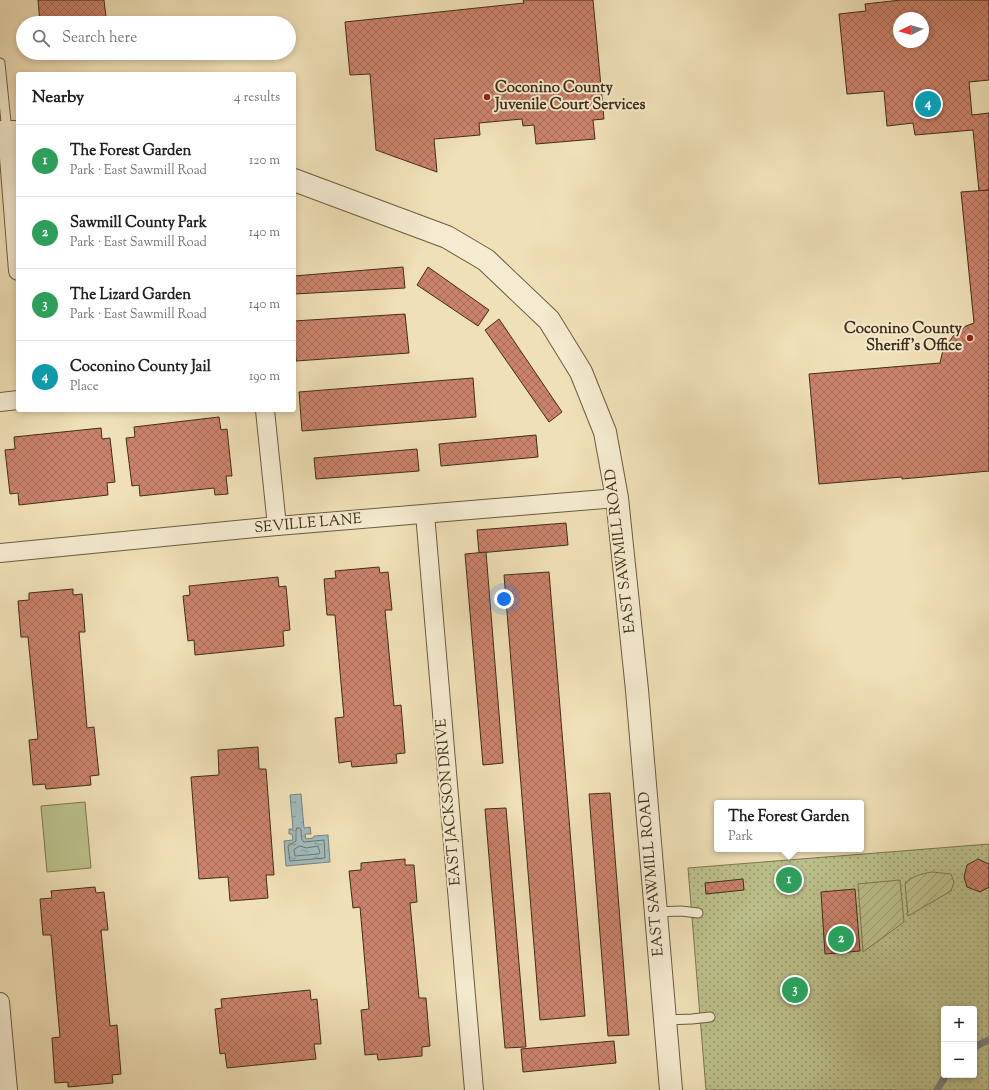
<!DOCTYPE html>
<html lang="en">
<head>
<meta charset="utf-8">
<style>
  body { margin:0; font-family:"Sorts Mill Goudy",serif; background:#f2f2f2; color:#202124 }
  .controls { position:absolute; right:12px; bottom:12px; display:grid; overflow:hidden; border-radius:4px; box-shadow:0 2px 6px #0003 }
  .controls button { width:36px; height:36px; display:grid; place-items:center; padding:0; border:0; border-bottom:1px solid #e0e0e0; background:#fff; color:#202124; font:20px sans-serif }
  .compass { position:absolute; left:893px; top:12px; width:36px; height:36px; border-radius:50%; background:#fff; box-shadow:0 2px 6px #0003; rotate:265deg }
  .you { position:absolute; left:504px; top:599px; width:14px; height:14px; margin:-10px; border:3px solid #fff; border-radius:50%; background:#1a73e8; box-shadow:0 0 0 6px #1a73e833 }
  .badge { display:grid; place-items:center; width:26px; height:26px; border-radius:50%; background:#8f2418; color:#fff; font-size:13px; font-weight:700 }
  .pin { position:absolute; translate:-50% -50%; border:2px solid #fff; box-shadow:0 1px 4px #0006 }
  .popup { position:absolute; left:714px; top:800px; width:150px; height:52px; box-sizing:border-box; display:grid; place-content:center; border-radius:4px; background:#fff; filter:drop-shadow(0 1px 3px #0005); font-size:13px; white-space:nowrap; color:#757577 }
  .popup b { font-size:15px; color:#202124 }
  .popup::after { content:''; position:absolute; left:50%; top:100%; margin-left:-8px; border:8px solid transparent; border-top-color:#fff }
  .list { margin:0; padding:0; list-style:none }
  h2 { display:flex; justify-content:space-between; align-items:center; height:52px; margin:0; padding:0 16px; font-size:17px }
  h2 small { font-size:13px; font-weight:400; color:#757577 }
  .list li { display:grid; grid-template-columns:26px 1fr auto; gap:12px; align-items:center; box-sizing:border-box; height:72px; padding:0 16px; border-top:1px solid #e0e0e0 }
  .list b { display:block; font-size:15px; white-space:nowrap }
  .list p { margin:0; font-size:13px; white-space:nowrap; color:#757577 }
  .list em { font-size:13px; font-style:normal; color:#757577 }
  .icon { flex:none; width:22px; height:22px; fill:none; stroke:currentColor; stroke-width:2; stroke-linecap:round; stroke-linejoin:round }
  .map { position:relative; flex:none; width:989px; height:1090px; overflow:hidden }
  .search { position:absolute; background:#fff; box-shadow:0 2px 6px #0003; left:16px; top:16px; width:280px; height:44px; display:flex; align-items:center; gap:10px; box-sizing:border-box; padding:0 14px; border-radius:22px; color:#757577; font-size:15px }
  .panel { position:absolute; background:#fff; box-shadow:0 2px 6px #0003; left:16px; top:72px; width:280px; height:340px; border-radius:4px }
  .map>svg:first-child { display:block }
  .grass { fill:#bcc18c; stroke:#7e7752 }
  .park { fill:url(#park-dots); stroke:#7e7752; fill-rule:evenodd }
  .garden { fill:url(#garden-furrows); stroke:#7e7752 }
  .water { fill:url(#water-ripples); stroke:#7a827a }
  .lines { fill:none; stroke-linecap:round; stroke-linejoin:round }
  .shore { stroke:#70746a; stroke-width:1 }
  .stream { stroke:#7a827a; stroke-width:7 }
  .building { fill:url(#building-cross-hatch); stroke:#412d18; fill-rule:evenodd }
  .service-casing { stroke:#6d5a40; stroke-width:11 }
  .minor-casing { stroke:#6d5a40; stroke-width:20 }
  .tertiary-casing { stroke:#6d5a40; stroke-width:24 }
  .service { stroke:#f5ebd0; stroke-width:9 }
  .minor { stroke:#f5ebd0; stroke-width:18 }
  .tertiary { stroke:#f5ebd0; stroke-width:22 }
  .poi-dot { fill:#8f2418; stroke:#f5ebd0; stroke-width:1.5 }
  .labels { text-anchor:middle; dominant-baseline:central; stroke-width:4; stroke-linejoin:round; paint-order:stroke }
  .poi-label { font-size:15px; font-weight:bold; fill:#412d18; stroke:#f5ebd0; text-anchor:start }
  .street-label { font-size:15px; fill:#412d18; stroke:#f5ebd0 }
</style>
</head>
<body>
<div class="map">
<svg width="989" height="1090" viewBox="0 0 989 1090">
  <defs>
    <pattern id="park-dots" width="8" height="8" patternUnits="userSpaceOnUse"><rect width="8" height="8" fill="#bcc18c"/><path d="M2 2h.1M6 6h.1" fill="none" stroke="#9a9d71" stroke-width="1.8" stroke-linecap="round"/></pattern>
    <pattern id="garden-furrows" width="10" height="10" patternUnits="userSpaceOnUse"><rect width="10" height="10" fill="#bcc18c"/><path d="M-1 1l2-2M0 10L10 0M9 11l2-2" fill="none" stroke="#9a9d71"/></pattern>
    <pattern id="water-ripples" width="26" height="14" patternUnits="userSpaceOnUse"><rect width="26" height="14" fill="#a0babb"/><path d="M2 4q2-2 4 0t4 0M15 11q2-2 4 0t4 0" fill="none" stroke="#849897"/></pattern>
    <pattern id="building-cross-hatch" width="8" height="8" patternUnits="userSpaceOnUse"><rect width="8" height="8" fill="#cc836d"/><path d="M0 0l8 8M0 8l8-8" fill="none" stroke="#a76c59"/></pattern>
  </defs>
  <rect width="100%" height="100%" fill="#f0e0b7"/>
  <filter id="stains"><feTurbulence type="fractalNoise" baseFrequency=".005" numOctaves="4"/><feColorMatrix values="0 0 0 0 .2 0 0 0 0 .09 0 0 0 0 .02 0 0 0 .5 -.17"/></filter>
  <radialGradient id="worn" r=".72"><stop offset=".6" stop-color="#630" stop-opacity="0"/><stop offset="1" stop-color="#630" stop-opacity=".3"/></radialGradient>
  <polygon class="grass" points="85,802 91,868 47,872 41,806"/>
  <path class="park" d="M989 844V1090H706L688 868ZM944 1009H974V1075H944Z"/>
  <g class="garden">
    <path d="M932 872 951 874 954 882 951 891 908 916 905 883C913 876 921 874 932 872Z"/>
    <polygon points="900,880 904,922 863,952 858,884"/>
  </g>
  <polygon class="water" points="301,794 304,828 310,827 311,834 305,834 306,839 313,838 314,836 328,835 330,862 286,866 284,841 293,840 292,834 289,834 289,829 293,829 290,795"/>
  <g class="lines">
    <g class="shore">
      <path d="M297 828H300C303 833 299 838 304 842L324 840 325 858 290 861 288 846 296 841V832Z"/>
      <polygon points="300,846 306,848 318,846 320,853 318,854 295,856 294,850"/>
    </g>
    <g class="stream">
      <polyline points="974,1047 989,1040"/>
      <polyline points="937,1090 946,1075"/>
    </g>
  </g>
  <g class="building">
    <polygon points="38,0 104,0 106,17 40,23"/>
    <polygon points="523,0 593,0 604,119 593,120 595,139 536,144 534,125 523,126 522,119 479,123 480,135 434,139 437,172 376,150 370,74 350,75 345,22 524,3"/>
    <path d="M901 0H989V80L969 82 972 115 989 113V190L979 191 973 130 915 135 913 123 887 126 884 91 847 94 839 14 866 11 865 4ZM899 18H923V42H899Z"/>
    <polygon points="989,190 989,471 902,479 902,477 819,484 809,374 940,363 943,350 954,335 966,326 974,323 961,192"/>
    <polygon points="403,267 405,288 294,294 294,276"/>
    <polygon points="428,267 489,310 478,326 417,285"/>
    <polygon points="405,314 409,353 296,361 294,321"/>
    <polygon points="499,319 562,412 549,422 485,330"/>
    <polygon points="473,378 476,417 302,431 299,392"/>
    <polygon points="219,417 221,430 227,429 232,476 226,476 228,494 215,495 214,488 140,496 139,485 132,486 126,438 135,437 134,427"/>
    <polygon points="101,428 102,439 110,438 115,482 107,483 108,495 19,505 18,493 10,494 5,450 15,449 14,437"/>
    <polygon points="536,435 538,457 441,466 439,444"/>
    <polygon points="417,449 419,471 316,479 314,458"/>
    <polygon points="566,523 568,545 479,553 477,530"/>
    <polygon points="486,552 503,763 483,765 465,554"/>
    <polygon points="379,567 380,573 388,572 392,610 385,610 394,706 401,705 405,753 396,754 397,763 352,767 351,761 339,763 335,718 344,717 335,615 327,615 324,579 336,578 335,571"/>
    <polygon points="549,572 585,1016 540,1020 504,575"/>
    <polygon points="278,577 279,587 286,586 290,630 283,631 284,646 195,655 194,640 188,641 183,596 190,595 189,586"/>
    <polygon points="73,589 73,595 82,594 85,632 79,632 87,728 94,727 99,775 90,776 91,785 46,789 45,784 33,785 29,740 38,739 28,637 21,637 18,601 29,600 29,593"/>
    <polygon points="258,747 259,769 266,769 274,875 266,875 268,898 230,901 228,877 199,879 191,777 219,775 218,750"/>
    <polygon points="610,793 629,1035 608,1036 589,794"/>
    <polygon points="506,808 526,1047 505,1048 485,809"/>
    <polygon points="405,859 405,865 414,865 417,902 410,903 419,998 426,998 430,1046 422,1047 422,1056 378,1060 377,1054 365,1055 361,1010 369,1009 360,907 353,908 349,871 361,870 361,863"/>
    <polygon points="978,859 989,864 989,887 980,892 967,887 964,877 967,865"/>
    <polygon points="743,879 744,890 706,894 705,883"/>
    <polygon points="95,887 96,893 104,892 108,930 101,930 110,1026 117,1025 121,1074 112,1075 113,1083 68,1087 68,1082 55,1083 52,1038 60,1037 51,935 43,935 40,899 52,898 51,891"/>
    <polygon points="855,889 860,951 825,954 821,892"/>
    <polygon points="310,990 311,1000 317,999 321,1044 314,1044 316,1059 227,1068 225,1053 220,1054 215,1009 222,1008 221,999"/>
    <polygon points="614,1041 616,1063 523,1072 521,1049"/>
  </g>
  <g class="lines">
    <defs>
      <g id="service">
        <polyline points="0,63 7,132"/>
        <polyline points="655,912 681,911 698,913"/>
        <polyline points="665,1020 692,1019 710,1017"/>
      </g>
      <g id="minor">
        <polyline points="7,132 18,271"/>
        <polyline points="0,402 18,400"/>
        <polyline points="265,410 277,526"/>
        <polyline points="425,514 474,1090"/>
        <polyline points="0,553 277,526 617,498"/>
        <polyline points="0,1002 8,1090"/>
      </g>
      <g id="tertiary">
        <polyline points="0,132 18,132"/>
        <polyline points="294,180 447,237 486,260 549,320 581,372 605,432 617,498 637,690 671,1090"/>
      </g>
    </defs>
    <use href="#service" class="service-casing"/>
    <use href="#minor" class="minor-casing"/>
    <use href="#tertiary" class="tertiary-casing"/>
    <use href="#service" class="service"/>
    <use href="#minor" class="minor"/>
    <use href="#tertiary" class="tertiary"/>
  </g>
  <g class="poi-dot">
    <circle cx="487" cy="97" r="4"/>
    <circle cx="970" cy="338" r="4"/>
  </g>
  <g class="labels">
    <g class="poi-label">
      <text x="495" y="88">Coconino County<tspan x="495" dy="17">Juvenile Court Services</tspan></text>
      <text x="962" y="329" text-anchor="end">Coconino County<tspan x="962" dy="17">Sheriff's Office</tspan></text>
    </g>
    <g class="street-label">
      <text transform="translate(308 524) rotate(-5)">SEVILLE LANE</text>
      <text transform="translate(621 551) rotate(-97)">EAST SAWMILL ROAD</text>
      <text transform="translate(449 802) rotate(-95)">EAST JACKSON DRIVE</text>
      <text transform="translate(652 874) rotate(-95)">EAST SAWMILL ROAD</text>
    </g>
  </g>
  <rect width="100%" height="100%" filter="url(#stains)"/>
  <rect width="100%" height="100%" fill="url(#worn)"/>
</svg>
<div class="controls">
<button>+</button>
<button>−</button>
</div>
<svg class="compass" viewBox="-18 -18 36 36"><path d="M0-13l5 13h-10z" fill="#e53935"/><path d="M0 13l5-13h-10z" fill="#757577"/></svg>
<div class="you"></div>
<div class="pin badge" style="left:789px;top:880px;background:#2e9e5b">1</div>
<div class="popup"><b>The Forest Garden</b>Park</div>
<div class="pin badge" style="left:841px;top:939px;background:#2e9e5b">2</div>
<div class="pin badge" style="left:795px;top:990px;background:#2e9e5b">3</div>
<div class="pin badge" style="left:928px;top:104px;background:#0f9aa8">4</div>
<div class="search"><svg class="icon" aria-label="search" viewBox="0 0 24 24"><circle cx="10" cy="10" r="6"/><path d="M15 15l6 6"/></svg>Search here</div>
<section class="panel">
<h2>Nearby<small>4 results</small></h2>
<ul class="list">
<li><span class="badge" style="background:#2e9e5b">1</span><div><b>The Forest Garden</b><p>Park · East Sawmill Road</p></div><em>120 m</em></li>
<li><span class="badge" style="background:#2e9e5b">2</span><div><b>Sawmill County Park</b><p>Park · East Sawmill Road</p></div><em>140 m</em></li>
<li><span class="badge" style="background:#2e9e5b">3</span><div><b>The Lizard Garden</b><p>Park · East Sawmill Road</p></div><em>140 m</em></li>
<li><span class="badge" style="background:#0f9aa8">4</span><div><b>Coconino County Jail</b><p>Place</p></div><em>190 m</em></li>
</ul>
</section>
</div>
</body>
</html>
